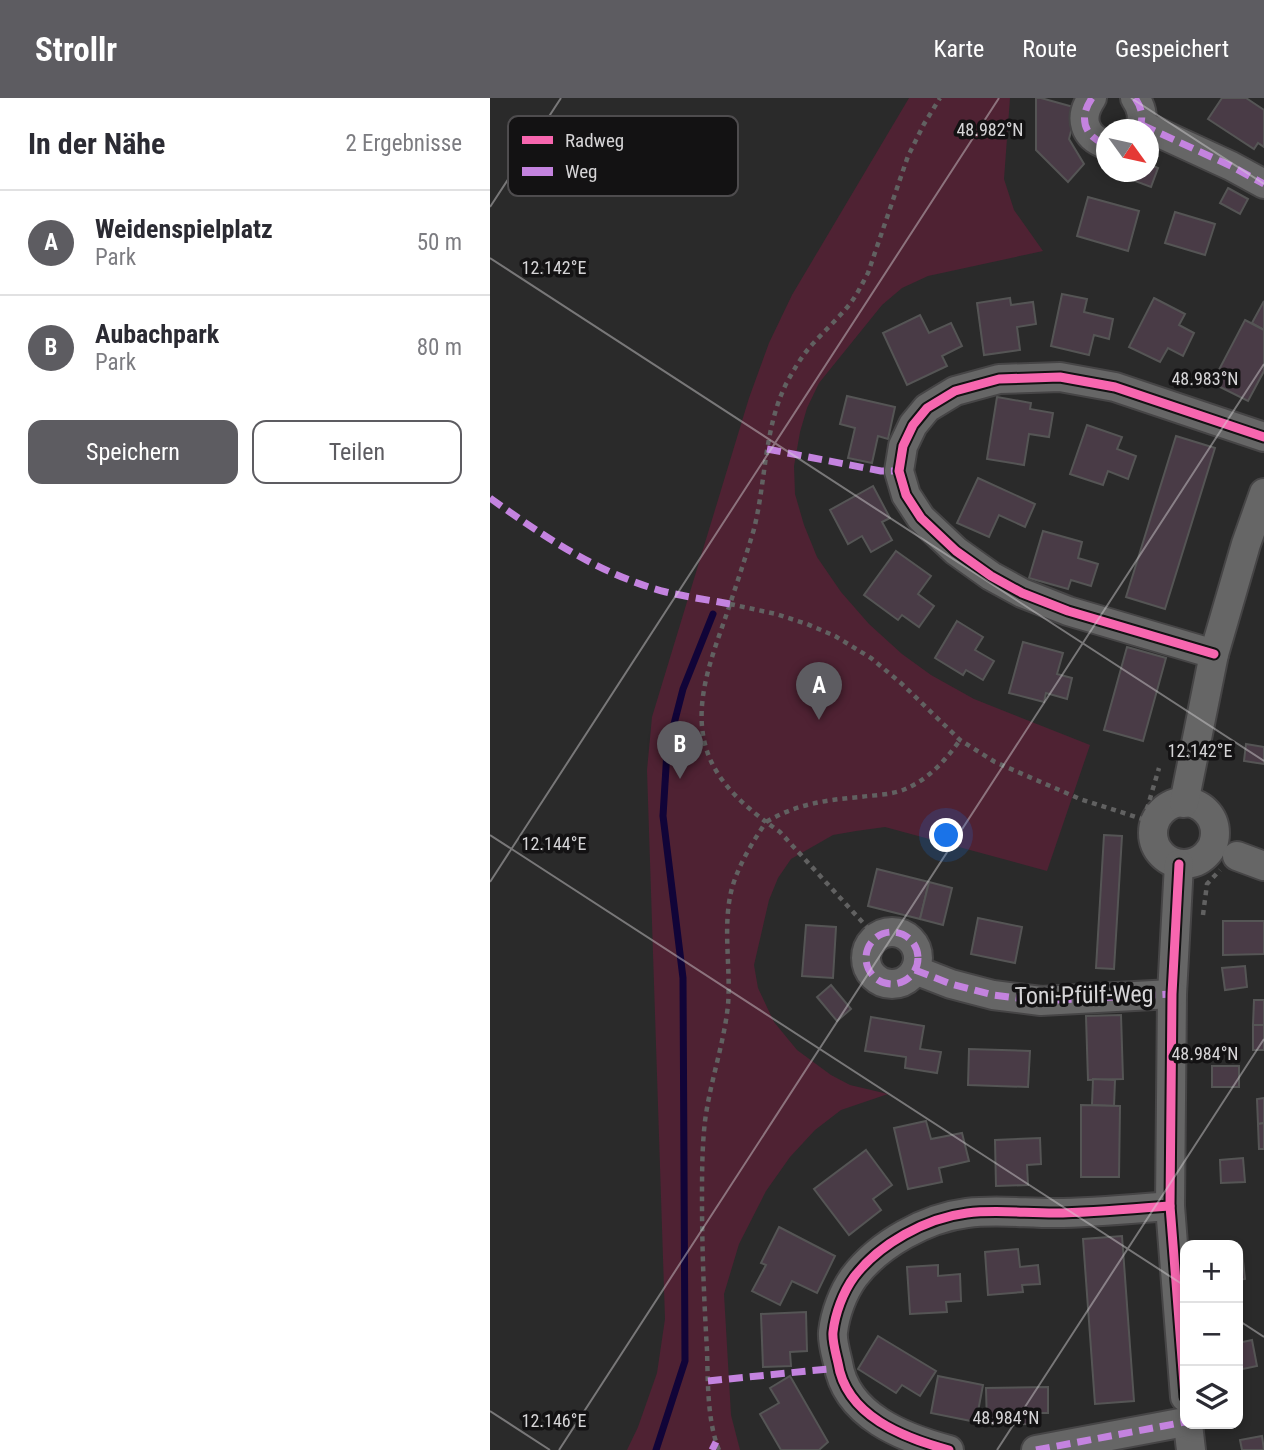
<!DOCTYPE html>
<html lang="de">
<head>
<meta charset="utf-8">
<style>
  body { margin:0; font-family:"Roboto Condensed",sans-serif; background:#f7f7f7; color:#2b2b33 }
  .controls { position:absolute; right:21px; bottom:21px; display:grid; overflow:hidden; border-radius:14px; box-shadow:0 4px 10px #0003 }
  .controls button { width:63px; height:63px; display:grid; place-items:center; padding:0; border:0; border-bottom:2px solid #e1e1e2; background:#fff; color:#2b2b33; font:35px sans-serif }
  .compass { position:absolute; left:606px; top:21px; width:63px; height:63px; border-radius:50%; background:#fff; box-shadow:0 4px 10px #0003; rotate:123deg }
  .you { position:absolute; left:457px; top:738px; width:24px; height:24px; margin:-18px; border:5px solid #fff; border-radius:50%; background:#1a73e8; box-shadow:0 0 0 10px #1a73e833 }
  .badge { display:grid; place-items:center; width:46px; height:46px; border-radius:50%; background:#5d5c61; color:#fff; font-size:23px; font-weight:700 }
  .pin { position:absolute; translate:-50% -58px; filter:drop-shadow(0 2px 4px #0008) }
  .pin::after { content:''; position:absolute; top:37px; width:24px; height:21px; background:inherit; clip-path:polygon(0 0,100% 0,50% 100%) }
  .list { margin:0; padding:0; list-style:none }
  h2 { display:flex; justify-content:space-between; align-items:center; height:91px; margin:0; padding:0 28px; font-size:30px }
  h2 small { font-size:23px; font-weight:400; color:#7c7c81 }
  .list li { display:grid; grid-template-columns:46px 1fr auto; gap:21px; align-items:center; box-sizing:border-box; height:105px; padding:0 28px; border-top:2px solid #e1e1e2 }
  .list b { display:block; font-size:26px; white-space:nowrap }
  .list p { margin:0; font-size:23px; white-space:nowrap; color:#7c7c81 }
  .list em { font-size:23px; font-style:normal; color:#7c7c81 }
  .actions { display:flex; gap:14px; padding:21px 28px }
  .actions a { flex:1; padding:16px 0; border:2px solid #5d5c61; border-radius:14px; text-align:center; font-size:24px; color:#5d5c61 }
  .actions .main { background:#5d5c61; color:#fff }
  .icon { flex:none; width:38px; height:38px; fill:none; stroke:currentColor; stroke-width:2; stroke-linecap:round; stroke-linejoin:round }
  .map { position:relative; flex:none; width:774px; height:1352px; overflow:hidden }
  header { display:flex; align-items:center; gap:42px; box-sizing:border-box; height:98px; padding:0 35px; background:#5d5c61; color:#fff }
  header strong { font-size:33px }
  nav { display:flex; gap:38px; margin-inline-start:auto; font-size:24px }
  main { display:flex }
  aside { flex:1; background:#fff }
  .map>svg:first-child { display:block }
  .green { fill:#4f2233 }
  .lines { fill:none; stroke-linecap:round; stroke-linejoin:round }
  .stream { stroke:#110438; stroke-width:7 }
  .building { fill:#493b46; stroke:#555; stroke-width:2 }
  .minor-casing { stroke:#464546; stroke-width:32 }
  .path { stroke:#616161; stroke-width:4.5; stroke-dasharray:5 5; stroke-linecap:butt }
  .minor { stroke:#666; stroke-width:28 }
  .quiet { stroke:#c483df; stroke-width:7; stroke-dasharray:14 7; stroke-linecap:butt }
  .cycleway-casing { stroke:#131213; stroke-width:13 }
  .cycleway { stroke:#f766af; stroke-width:9 }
  .ticks { fill:none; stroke:#d6d5d7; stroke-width:2; stroke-opacity:0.45 }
  .labels { text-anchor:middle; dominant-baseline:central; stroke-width:7; stroke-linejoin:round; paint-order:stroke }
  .street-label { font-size:24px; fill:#d6d5d7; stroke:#131213 }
  .key { fill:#131213; stroke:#4e4c4e; stroke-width:2 }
  .key-label { font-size:19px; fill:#d6d5d7 }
  .ticks-label { font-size:18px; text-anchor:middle; fill:#d6d5d7; stroke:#131213; stroke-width:7; stroke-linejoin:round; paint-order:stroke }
</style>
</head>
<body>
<header>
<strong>Strollr</strong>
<nav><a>Karte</a><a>Route</a><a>Gespeichert</a></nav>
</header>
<main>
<aside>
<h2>In der Nähe<small>2 Ergebnisse</small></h2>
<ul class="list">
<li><span class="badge">A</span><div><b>Weidenspielplatz</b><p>Park</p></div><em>50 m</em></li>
<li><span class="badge">B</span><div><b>Aubachpark</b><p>Park</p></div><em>80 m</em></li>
</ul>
<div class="actions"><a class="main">Speichern</a><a>Teilen</a></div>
</aside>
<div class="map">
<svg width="774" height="1352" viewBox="0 0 774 1352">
  <rect width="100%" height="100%" fill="#2a2a2a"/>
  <polygon class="green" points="419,0 520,0 514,81 524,112 553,153 438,178 412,190 392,207 329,285 317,310 310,334 304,368 305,396 314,427 327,459 351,494 379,526 412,556 441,577 484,601 600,647 557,773 395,729 366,733 343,737 301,761 288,780 279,802 264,867 268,890 284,924 307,952 341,977 360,987 398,996 351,1012 325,1032 300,1059 276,1093 249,1146 234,1196 241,1317 250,1352 137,1352 148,1329 167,1275 175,1221 157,672 162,619 259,300 279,245 302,197"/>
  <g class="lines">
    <polyline class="stream" points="166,1352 195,1263 193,880 173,718 177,653 193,591 223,516"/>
  </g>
  <g class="building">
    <polygon points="546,0 551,0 587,10 579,41 594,66 578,84 546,52"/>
    <polygon points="732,0 756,0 774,12 774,49 768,45 764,51 718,21"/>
    <polygon points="659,66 668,70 661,89 637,80 639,74 659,74"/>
    <polygon points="738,90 758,101 750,116 730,105"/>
    <polygon points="598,99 649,113 638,153 587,138"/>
    <polygon points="685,114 725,126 715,157 675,145"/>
    <polygon points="572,196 597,201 594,214 623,221 619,241 604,237 599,257 561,248"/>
    <polygon points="520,200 521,207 543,204 546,226 527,229 530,252 494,257 487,205"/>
    <polygon points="664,200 695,216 689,227 704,235 693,258 678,250 670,264 639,249"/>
    <polygon points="774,203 774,232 762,225"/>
    <polygon points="430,217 439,235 461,225 472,248 452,258 457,268 417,287 393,235"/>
    <polygon points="755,222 774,232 774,273 758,303 722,285"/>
    <polygon points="357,298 405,309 398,341 388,338 382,365 358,360 365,330 350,326"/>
    <polygon points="507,299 541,305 540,311 563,315 559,339 539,336 534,367 497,361"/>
    <polygon points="597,327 632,339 627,351 646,358 638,381 618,373 613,387 580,376"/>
    <polygon points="686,338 725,350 675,511 636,499"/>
    <polygon points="488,380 545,406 535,429 509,417 499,439 467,425"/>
    <polygon points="383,388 400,420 392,424 402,442 381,454 372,438 358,446 340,412"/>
    <polygon points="553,433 592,444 588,460 608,466 601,488 581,482 578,491 539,480"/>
    <polygon points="406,453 441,478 428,496 444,508 429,529 412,517 408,522 374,497"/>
    <polygon points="467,523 493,539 485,552 504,563 493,582 476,572 473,577 445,560"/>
    <polygon points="533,544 573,555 567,576 582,580 577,601 556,595 554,604 519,595"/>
    <polygon points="637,549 676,560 653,643 614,632"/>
    <polygon points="756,646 774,649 774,666 754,663"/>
    <polygon points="614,737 632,738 624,871 606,870"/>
    <polygon points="387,771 439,784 430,821 378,808"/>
    <polygon points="439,784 462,790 453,827 430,821"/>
    <polygon points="488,820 532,829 525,865 481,856"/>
    <polygon points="733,823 774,823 774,856 733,857"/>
    <polygon points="316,827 346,829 343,880 312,878"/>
    <polygon points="755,868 757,889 735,892 732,870"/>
    <polygon points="341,887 361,911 347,923 327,899"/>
    <polygon points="764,902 774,902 774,927 763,927"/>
    <polygon points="631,917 633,981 598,982 596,918"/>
    <polygon points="381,919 434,928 430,951 451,954 447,975 415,970 416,959 375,953"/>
    <rect x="763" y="927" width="11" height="25"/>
    <polygon points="479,951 540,953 538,989 478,987"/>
    <rect x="722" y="968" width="27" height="21"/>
    <polygon points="603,981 625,982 624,1008 602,1007"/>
    <polygon points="774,1000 774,1025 768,1026 767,1001"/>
    <polygon points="591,1007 630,1008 629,1079 591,1079"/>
    <polygon points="436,1023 441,1041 472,1035 479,1063 449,1070 452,1084 418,1091 404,1030"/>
    <polygon points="774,1025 774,1051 769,1051 768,1026"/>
    <polygon points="550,1040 551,1066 537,1067 538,1087 506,1088 505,1042"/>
    <polygon points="376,1052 402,1087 383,1101 391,1112 359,1137 324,1091"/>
    <polygon points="753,1060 755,1084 731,1085 730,1062"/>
    <polygon points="289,1129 345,1158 327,1195 302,1183 290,1207 262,1193 276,1167 271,1165"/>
    <polygon points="632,1138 644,1303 605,1306 593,1141"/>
    <polygon points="528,1151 530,1169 548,1167 550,1186 532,1187 533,1194 498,1197 495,1154"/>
    <polygon points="748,1154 752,1154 755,1181 748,1182"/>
    <polygon points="448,1167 448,1178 470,1176 471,1203 456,1204 457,1214 420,1216 417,1169"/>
    <polygon points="316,1214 317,1253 300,1254 301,1268 273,1269 271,1216"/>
    <polygon points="388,1238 446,1273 430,1298 412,1287 406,1295 368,1271"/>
    <polygon points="762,1242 767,1268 748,1272 748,1245"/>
    <polygon points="300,1278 338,1344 329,1352 291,1352 270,1316 289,1305 280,1290"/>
    <polygon points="448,1278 493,1287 486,1324 441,1315"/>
    <polygon points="558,1289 558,1315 540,1315 540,1326 497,1327 496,1290"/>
    <polygon points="772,1338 774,1352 752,1352 750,1342"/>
  </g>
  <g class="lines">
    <defs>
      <g id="minor">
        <path d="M602 0C588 20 594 39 617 47"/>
        <path d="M645 0C652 10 654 20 649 32"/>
        <polyline points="652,27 741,68 774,86"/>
        <polyline points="724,556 578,513 532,495 501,478 466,453 431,420 416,397 409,373 413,348 423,327 437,310 465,293 509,281 570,279 625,289 774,339"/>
        <circle cx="694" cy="735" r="31"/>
        <polyline points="694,705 724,556 756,446 774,395"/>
        <polyline points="747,758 774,768"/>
        <polyline points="689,766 682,896 680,1108 695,1299"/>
        <circle cx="402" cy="860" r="26"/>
        <polyline points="425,872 461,886 503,897 551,903 682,896"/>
        <polyline points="698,1326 701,1352"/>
        <path d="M459 1352C414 1340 356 1318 348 1265 346 1256 342 1243 343 1234 345 1216 353 1194 364 1179 389 1146 436 1120 477 1115 509 1111 541 1116 573 1115 609 1114 644 1111 680 1108"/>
        <polyline points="546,1352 695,1324"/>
      </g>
    </defs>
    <use href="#minor" class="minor-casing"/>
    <g class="path">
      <polyline points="240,506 286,516 317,526 345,538 381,560 412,586 470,642 505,664 590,701 665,725"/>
      <polyline points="654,721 669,670"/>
      <polyline points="713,817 717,786 730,772"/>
      <path d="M386 839 290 734 276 724C306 706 336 702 370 699 384 697 400 697 413 692 438 682 455 663 470 642"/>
      <path d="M229 1352C217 1323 218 1283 217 1252 214 1202 212 1152 212 1102 212 1076 212 1049 215 1023 220 984 234 946 238 907 241 869 232 828 242 790 249 766 262 745 276 724 254 707 232 688 220 661 199 612 222 559 238 512 247 485 256 458 264 431 276 383 274 331 296 286 303 273 310 261 319 250 332 235 347 222 359 207 367 197 372 186 378 175L418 58 434 26 450 0"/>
    </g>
    <use href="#minor" class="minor"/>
    <g class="quiet">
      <path d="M602 0C588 20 594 39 617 47"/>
      <path d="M645 0C652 10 654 20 649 32"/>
      <polyline points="652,27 741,68 774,86"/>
      <polyline points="277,351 391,373 409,373"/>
      <path d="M0 400C54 439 111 477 176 494 197 499 219 502 240 506"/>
      <circle cx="402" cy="860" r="26"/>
      <polyline points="425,872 461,886 503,897 551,903 682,896"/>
      <polyline points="218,1283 348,1270"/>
      <polyline points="222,1352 226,1344"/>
      <polyline points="546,1352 695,1324"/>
    </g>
    <defs>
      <g id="cycleway">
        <polyline points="724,556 578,513 532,495 501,478 466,453 431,420 416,397 409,373 413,348 423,327 437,310 465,293 509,281 570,279 625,289 774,339"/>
        <polyline points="689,766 682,896 680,1108 695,1299"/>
        <path d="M459 1352C414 1340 356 1318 348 1265 346 1256 342 1243 343 1234 345 1216 353 1194 364 1179 389 1146 436 1120 477 1115 509 1111 541 1116 573 1115 609 1114 644 1111 680 1108"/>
      </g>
    </defs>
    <use href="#cycleway" class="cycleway-casing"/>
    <use href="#cycleway" class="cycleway"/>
  </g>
  <path class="ticks" d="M641 0 774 86M0 109 71 0M0 160 774 663M0 737 695 1188M0 784 509 0M748 1222 774 1239M0 1313 60 1352M69 1352 774 266M507 1352 774 941"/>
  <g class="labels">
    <g class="street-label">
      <text transform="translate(594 897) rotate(-1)">Toni-Pfülf-Weg</text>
    </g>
  </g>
  <rect x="18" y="18" width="230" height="80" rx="10" class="key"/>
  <rect x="32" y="38" width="31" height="8" fill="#f766af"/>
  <rect x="32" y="69" width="31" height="9" fill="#c483df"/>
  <g class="key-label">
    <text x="75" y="49">Radweg</text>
    <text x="75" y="80">Weg</text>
  </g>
  <g class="ticks-label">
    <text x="500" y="38">48.982°N</text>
    <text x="64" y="176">12.142°E</text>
    <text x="715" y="287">48.983°N</text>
    <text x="710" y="659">12.142°E</text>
    <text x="64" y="752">12.144°E</text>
    <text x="715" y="962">48.984°N</text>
    <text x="516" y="1326">48.984°N</text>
    <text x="64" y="1329">12.146°E</text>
  </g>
</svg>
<div class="controls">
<button>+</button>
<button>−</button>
<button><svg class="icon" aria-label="layers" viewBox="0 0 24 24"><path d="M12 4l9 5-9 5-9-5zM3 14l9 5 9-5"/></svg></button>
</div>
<svg class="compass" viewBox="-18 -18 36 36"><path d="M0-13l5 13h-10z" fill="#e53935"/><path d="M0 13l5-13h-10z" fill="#7c7c81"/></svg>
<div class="you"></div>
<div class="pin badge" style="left:329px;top:622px">A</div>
<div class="pin badge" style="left:190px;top:681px">B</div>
</div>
</main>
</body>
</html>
